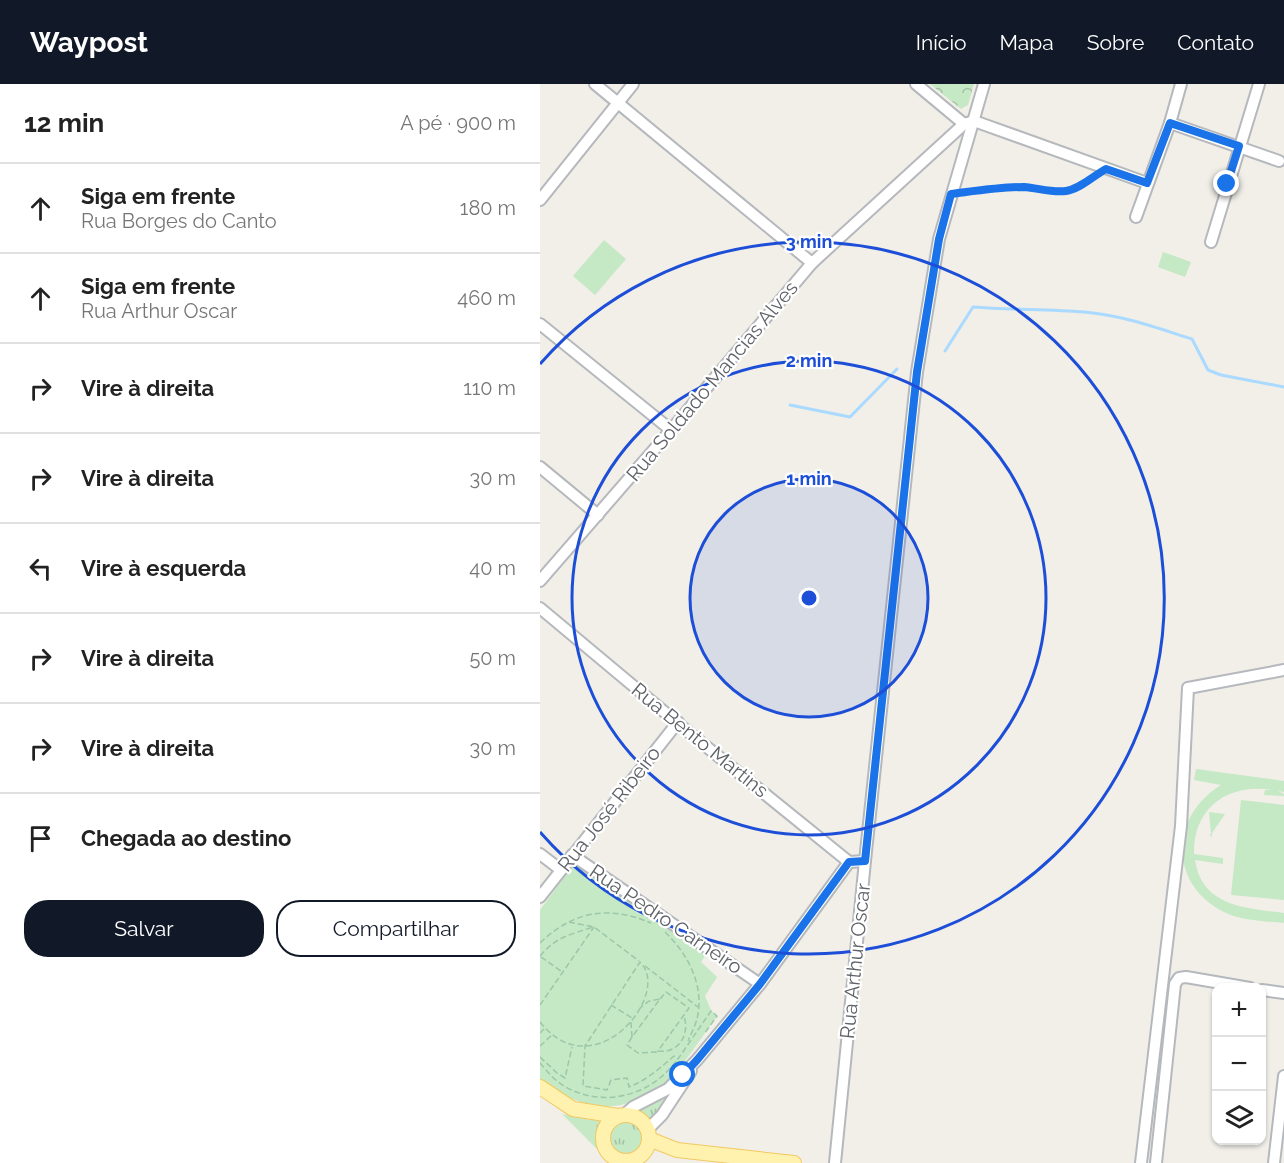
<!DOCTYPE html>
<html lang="pt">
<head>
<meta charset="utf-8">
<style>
  body { margin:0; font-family:Raleway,sans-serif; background:#f2f2f2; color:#222 }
  .controls { position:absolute; right:18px; bottom:18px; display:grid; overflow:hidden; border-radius:12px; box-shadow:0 2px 4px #0004 }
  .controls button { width:54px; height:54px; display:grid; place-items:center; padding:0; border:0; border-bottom:2px solid #e0e0e0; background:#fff; color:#222; font:30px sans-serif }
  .stop { position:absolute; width:18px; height:18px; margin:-14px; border:4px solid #1a73e8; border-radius:50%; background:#fff }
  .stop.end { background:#1a73e8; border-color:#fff; box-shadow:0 2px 6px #0008 }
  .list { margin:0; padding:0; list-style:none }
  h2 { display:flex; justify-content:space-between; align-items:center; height:78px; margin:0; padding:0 24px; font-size:26px }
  h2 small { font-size:20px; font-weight:400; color:#767676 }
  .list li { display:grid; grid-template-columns:39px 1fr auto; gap:18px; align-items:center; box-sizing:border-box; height:90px; padding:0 24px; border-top:2px solid #e0e0e0 }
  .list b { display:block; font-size:22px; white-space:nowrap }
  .list p { margin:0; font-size:20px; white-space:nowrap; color:#767676 }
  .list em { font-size:20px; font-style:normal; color:#767676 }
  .actions { display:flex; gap:12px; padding:18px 24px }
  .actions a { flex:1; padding:14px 0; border:2px solid #111827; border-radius:24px; text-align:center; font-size:21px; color:#111827 }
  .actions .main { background:#111827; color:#fff }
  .icon { flex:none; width:33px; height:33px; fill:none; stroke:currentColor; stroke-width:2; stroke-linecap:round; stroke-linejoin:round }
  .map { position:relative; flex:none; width:744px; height:1079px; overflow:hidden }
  header { display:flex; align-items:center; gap:36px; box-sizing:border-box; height:84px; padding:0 30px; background:#111827; color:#fff }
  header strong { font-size:28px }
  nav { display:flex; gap:33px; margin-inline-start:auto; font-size:21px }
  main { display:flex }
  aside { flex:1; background:#fff }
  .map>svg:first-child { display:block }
  .grass { fill:url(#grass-tufts) }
  .forest { fill:url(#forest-crowns) }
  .park { fill:#c5e8c5 }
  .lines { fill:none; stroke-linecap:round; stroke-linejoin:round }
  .stream { stroke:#aadaff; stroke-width:3 }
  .minor-casing { stroke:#b5b8bc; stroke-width:14 }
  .major-casing { stroke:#f2c960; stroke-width:16 }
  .path { stroke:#9cc7a9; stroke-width:1.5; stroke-dasharray:6 3; stroke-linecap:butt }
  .minor { stroke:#fff; stroke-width:10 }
  .major { stroke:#fff2af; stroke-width:14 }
  .route { stroke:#1a73e8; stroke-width:8 }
  .ring { fill:none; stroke:#1d4ed8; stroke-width:3 }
  .labels { text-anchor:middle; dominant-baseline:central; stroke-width:4.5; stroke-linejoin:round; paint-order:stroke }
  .street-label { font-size:20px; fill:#5f6368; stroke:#fff }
  .centre { fill:#1d4ed8; stroke:#fff; stroke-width:3 }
  .ring-label { font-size:18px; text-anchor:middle; font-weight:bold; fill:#1d4ed8; stroke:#fff; stroke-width:4.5; stroke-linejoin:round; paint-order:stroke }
</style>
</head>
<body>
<header>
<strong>Waypost</strong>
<nav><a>Início</a><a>Mapa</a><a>Sobre</a><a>Contato</a></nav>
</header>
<main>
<aside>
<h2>12 min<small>A pé · 900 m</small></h2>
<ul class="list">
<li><svg class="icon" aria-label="ahead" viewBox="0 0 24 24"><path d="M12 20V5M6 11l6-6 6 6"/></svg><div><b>Siga em frente</b><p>Rua Borges do Canto</p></div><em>180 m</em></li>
<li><svg class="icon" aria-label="ahead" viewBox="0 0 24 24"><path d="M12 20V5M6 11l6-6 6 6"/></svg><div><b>Siga em frente</b><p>Rua Arthur Oscar</p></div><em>460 m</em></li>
<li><svg class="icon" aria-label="right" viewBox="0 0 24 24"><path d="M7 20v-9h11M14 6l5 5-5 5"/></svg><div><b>Vire à direita</b></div><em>110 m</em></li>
<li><svg class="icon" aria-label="right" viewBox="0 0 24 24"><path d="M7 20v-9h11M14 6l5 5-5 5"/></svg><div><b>Vire à direita</b></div><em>30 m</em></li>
<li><svg class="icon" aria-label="left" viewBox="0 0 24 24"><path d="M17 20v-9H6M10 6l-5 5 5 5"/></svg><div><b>Vire à esquerda</b></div><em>40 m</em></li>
<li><svg class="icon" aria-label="right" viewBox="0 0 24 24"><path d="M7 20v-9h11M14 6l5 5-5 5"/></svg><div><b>Vire à direita</b></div><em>50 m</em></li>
<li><svg class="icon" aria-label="right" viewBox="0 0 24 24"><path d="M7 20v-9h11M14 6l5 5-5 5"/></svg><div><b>Vire à direita</b></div><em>30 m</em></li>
<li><svg class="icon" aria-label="arrive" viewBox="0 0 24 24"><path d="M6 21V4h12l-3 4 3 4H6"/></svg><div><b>Chegada ao destino</b></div></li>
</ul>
<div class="actions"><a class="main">Salvar</a><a>Compartilhar</a></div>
</aside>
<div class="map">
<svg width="744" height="1079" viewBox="0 0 744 1079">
  <defs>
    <pattern id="grass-tufts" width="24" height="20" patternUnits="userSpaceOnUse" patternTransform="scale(1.5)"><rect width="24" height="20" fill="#c5e8c5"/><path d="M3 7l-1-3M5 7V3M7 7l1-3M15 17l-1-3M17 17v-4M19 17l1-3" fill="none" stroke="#a3c0a4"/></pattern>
    <pattern id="forest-crowns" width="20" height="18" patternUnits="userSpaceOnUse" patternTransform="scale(1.5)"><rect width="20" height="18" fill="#c5e8c5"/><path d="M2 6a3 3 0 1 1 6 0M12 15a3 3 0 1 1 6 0" fill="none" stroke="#a3c0a4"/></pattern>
  </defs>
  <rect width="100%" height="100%" fill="#f1efe8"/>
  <g class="grass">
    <polygon points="131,1010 112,1037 97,1027"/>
    <polygon points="22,1030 50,1036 64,1035 56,1051 58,1066"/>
    <circle cx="86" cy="1055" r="18"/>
  </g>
  <polygon class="forest" points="390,0 434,0 428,21 421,25"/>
  <g class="park">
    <polygon points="64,156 86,175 55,211 33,192"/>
    <polygon points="623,168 651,178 645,193 618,183"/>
    <path d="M656 685 744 697V708L738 707 744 710V712L724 711 725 706H732C689 699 653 723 654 770L683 774V780L655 776C662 823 706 824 744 829V839C725 837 702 837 684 828 628 800 630 732 681 701L654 696Z"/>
    <polygon points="701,716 744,721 744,816 691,811"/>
    <polygon points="669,728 685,730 672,749 672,753 670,751 671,749"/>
    <path d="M34 780 167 869 161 878 177 893 165 912 171 926 177 932C162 953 147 976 130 995 123 1002 115 1006 107 1011 66 1033 35 1021 0 995V826Z"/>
  </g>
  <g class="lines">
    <g class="stream">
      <path d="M405 267 433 223C470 226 508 225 544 228 582 231 617 244 652 255L668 286 681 291 744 303"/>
      <polyline points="250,321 310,333 357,285"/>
    </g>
    <defs>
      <g id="minor">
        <polyline points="55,0 272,179"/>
        <polyline points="376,0 424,40"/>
        <polyline points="434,37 607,99"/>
        <polyline points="630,39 739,77"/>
        <polyline points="0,116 93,0"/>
        <polyline points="596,133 630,39 641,0"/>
        <polyline points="671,158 719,0"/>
        <polyline points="0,240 131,346"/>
        <polyline points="0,383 58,431"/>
        <polyline points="0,497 131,346 272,179 424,40 434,37"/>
        <polyline points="0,524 152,651 309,778 325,777"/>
        <polyline points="0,770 21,786"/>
        <polyline points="32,771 220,900"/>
        <polyline points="0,813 138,638"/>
        <polyline points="722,906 744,909"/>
        <polyline points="84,1031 93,1023 128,1005 157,976 220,900 309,778"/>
        <polyline points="108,1045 122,1031 151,987"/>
        <polyline points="295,1079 325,777 377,288 399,155 444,0"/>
        <polyline points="601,1079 641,742 648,604 744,586"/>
        <polyline points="616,1079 635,900 639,894 646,893 710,904"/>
        <polyline points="734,1079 744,992"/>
      </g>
      <g id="major">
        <polyline points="0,1003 33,1025 78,1032"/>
        <circle cx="86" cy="1054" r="23"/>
        <polyline points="109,1055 137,1066 254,1079"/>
      </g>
    </defs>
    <use href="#minor" class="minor-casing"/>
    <use href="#major" class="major-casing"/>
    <g class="path">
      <path d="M423 108C444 106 464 103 484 103 498 103 512 109 526 107 537 105 545 98 554 91"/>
      <polyline points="29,838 54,843 99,877"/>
      <path d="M125 848C148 870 165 902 157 935 155 942 151 950 148 957"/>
      <path d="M0 859C33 827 69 821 111 839"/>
      <path d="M0 872C17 852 30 851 53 843"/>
      <polyline points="1,873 21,887"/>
      <polyline points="105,882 158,923"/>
      <path d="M120 915 126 908 149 924 118 967C139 970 150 950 144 932"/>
      <polyline points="0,921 54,843"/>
      <polyline points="71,921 92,934"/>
      <path d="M0 938C55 1007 133 909 100 878L45 962 43 1002 67 1006 71 996 87 994 89 1003C107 996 120 984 134 972L138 975 171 927 177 932 164 950"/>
      <polyline points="91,938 92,953 120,915 109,917 100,924"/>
      <polyline points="0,949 4,945"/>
      <polyline points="92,953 87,961 98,969 117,968"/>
      <polyline points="0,962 12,951"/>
      <polyline points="0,973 17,989 25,994 32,963"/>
      <path d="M0 979C7 987 15 997 24 1002 63 1025 111 1012 137 976"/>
    </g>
    <use href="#minor" class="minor"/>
    <use href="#major" class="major"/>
  </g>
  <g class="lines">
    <path class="route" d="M143 991 157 976 220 900 309 778 325 777 377 288 399 155 411 110C435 107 460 103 484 103 498 104 512 109 526 107 540 105 553 92 566 85L607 99 630 39 699 62 687 100"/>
  </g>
  <circle cx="269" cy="514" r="119" fill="#1d4ed8" fill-opacity=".12"/>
  <g class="ring">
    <circle cx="269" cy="514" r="119"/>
    <circle cx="269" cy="514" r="237"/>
    <path d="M0 280A356 356 0 1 1 0 748"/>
  </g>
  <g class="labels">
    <g class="street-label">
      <text transform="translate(172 297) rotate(-50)">Rua Soldado Mancias Alves</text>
      <text transform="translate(160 656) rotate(39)">Rua Bento Martins</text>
      <text transform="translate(69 725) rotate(-52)">Rua José Ribeiro</text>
      <text transform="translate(126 835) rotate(34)">Rua Pedro Carneiro</text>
      <text transform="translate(315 877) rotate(-84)">Rua Arthur Oscar</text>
    </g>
  </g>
  <circle cx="269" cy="514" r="9" class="centre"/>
  <g class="ring-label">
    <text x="269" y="164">3 min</text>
    <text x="269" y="283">2 min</text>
    <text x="269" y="401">1 min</text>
  </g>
</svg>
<div class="controls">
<button>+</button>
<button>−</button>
<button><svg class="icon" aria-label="layers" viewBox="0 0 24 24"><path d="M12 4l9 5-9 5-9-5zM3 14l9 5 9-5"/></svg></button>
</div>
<div class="stop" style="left:143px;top:991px"></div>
<div class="stop end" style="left:687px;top:100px"></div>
</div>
</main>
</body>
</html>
